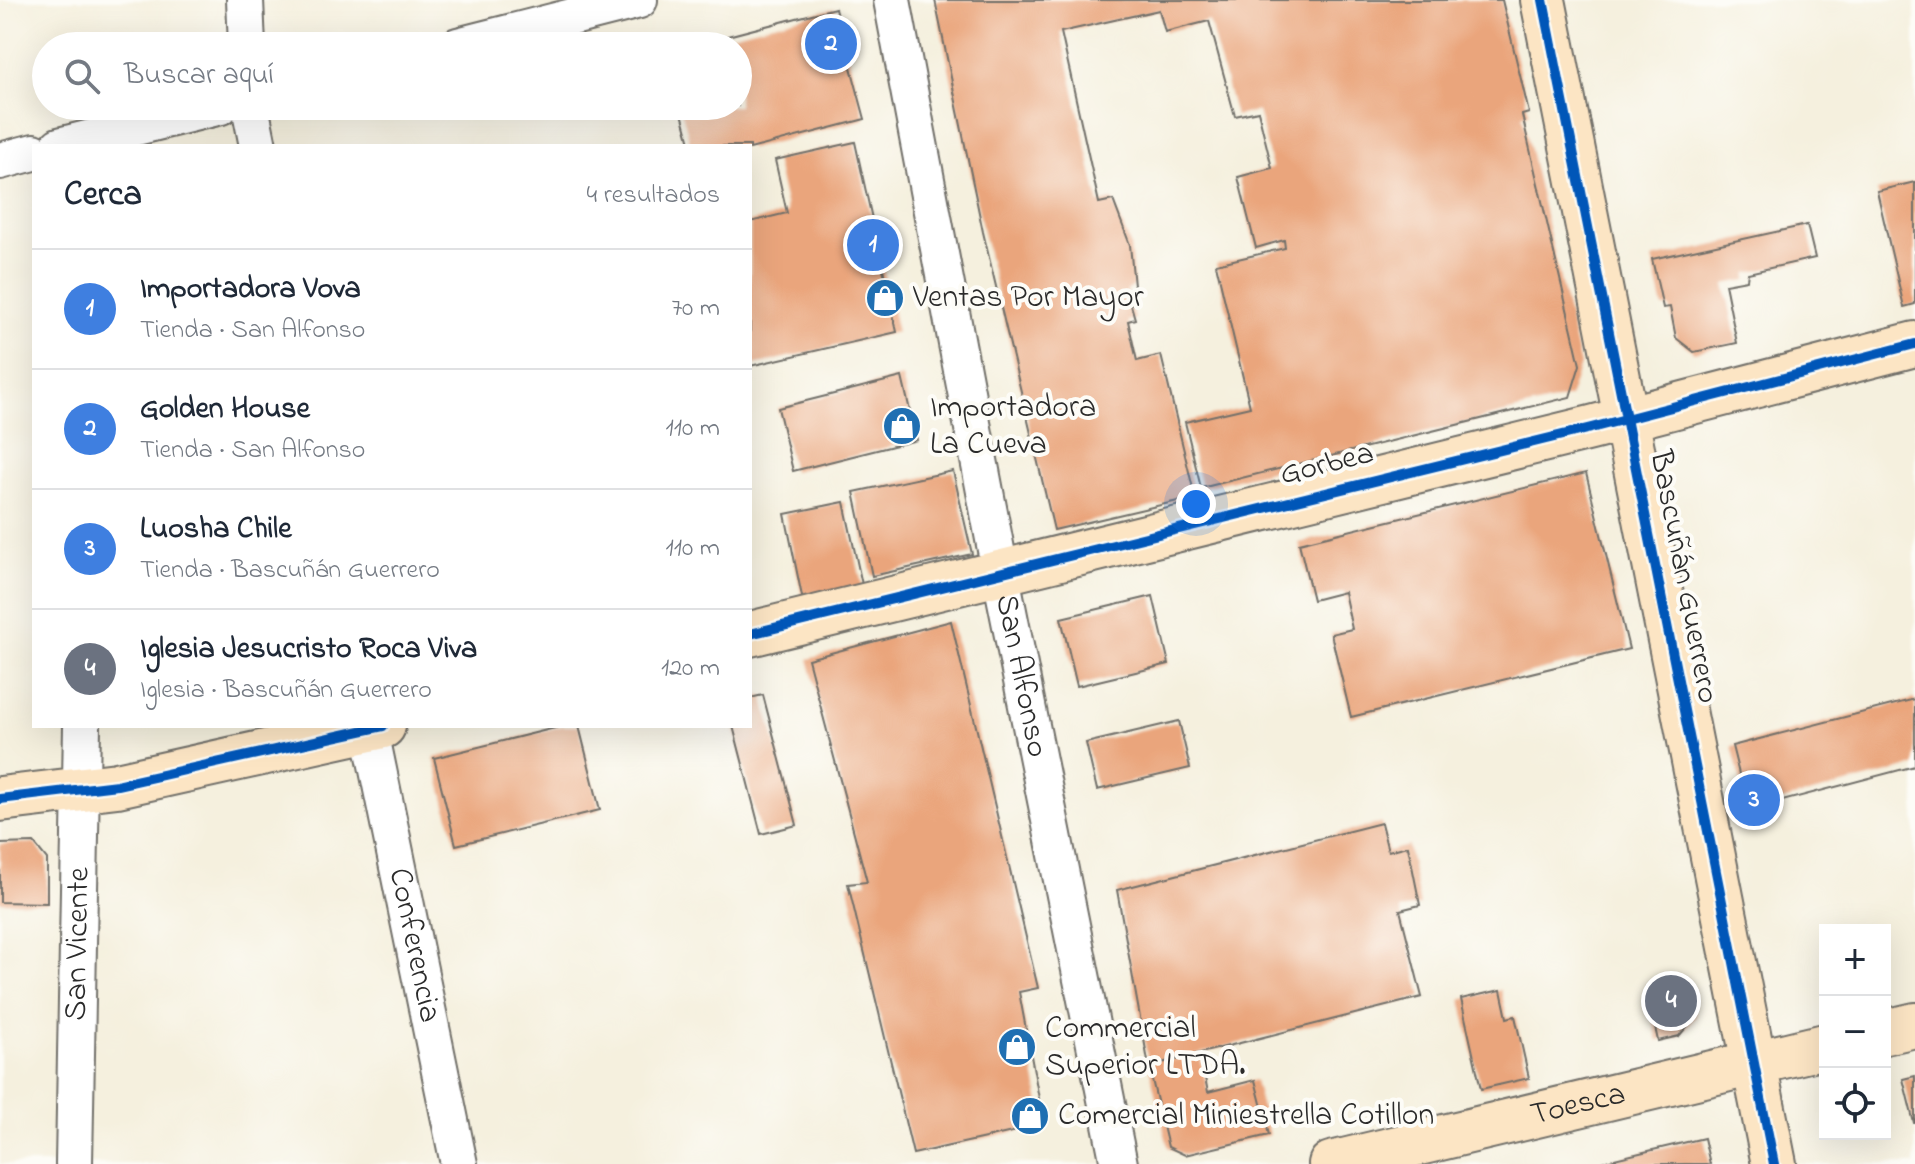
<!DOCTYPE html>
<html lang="es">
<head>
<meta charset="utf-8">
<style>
  body { margin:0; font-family:"Indie Flower",sans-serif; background:#f6f6f7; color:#1f2937 }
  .controls { position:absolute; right:24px; bottom:24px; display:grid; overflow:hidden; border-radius:0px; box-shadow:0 8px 32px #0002 }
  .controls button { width:72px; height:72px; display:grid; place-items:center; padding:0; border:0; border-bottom:2px solid #e0e1e3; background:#fff; color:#1f2937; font:40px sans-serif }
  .you { position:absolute; left:1196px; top:504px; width:28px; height:28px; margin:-20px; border:6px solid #fff; border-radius:50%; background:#1a73e8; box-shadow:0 0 0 12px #1a73e833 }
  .badge { display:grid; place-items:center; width:52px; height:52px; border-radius:50%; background:#7c3aed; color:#fff; font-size:26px; font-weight:700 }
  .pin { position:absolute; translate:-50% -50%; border:4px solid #fff; box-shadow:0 2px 8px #0006 }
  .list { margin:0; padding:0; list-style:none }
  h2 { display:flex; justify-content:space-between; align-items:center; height:104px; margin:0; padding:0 32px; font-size:34px }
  h2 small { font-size:26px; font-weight:400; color:#747a83 }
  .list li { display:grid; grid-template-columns:52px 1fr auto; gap:24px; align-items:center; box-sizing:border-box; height:120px; padding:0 32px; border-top:2px solid #e0e1e3 }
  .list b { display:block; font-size:30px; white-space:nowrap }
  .list p { margin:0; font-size:26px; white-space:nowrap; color:#747a83 }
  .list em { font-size:26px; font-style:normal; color:#747a83 }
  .icon { flex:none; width:44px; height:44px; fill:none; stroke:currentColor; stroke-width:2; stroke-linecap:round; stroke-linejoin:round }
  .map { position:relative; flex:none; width:1915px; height:1164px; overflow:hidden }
  .search { position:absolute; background:#fff; box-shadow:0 8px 32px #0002; left:32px; top:32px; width:720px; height:88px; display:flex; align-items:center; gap:20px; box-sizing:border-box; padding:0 28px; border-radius:44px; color:#747a83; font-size:30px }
  .panel { position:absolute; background:#fff; box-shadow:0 8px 32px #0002; left:32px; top:144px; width:720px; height:584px; border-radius:0px }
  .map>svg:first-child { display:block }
  .building { fill:#eaa57c }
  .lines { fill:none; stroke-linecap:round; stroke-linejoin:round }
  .street-casing { stroke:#72706a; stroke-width:40 }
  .secondary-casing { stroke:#72706a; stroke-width:48 }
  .street { stroke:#fff; stroke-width:36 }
  .secondary { stroke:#fce5c4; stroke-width:44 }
  .cycleway-casing { stroke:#fdfcf7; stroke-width:15 }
  .cycleway { stroke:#0057b8; stroke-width:10 }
  .labels { text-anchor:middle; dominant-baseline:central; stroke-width:8; stroke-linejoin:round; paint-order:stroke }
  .poi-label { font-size:32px; fill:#2b2b2b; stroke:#fdfcf7; text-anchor:start }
  .street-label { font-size:32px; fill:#2b2b2b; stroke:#fdfcf7 }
</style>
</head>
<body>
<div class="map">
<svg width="1915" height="1164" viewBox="0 0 1915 1164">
  <rect width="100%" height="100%" fill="#fdfcf7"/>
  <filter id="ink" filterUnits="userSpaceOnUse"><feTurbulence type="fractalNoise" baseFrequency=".0125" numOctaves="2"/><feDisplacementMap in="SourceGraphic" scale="16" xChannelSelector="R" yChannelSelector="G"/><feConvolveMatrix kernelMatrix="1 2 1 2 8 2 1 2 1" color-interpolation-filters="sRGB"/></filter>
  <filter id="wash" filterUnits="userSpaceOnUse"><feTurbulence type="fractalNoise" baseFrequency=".006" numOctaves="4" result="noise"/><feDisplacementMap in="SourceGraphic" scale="32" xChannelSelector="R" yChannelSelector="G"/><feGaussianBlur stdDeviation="1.8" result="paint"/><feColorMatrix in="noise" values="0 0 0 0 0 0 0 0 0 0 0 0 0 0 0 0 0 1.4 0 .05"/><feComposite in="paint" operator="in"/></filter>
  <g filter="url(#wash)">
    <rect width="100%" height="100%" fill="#f5f0de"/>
    <g id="blocks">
      <g class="building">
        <polygon points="935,0 1502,0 1529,113 1522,115 1580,365 1570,397 1201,488 1185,422 1250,407 1216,264 1285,248 1284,240 1256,248 1238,177 1272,168 1258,111 1235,116 1209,21 1165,32 1159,10 1061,32 1099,203 1113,200 1130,245 1134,286 1127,291 1135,319 1128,321 1137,361 1161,355 1195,497 1054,530 983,232"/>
        <polygon points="835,8 865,119 750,149 750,146 691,146 680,106 738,106 738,46 693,45"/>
        <polygon points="855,142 897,332 750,366 750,222 787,213 775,160"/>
        <polygon points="1915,182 1915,304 1904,307 1877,191"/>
        <polygon points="1807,225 1815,258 1748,273 1747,280 1725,284 1737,343 1694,352 1676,338 1670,307 1663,308 1652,259"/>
        <polygon points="902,377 917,440 793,471 778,408"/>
        <polygon points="953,471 972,554 872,576 854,492"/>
        <polygon points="1586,473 1629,649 1351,717 1331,634 1352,629 1344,592 1313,600 1299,543"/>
        <polygon points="844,502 866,603 806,616 785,514"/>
        <polygon points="1153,596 1169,664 1077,686 1061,618"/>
        <polygon points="951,621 1038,988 1019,992 1044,1125 913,1154 848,884 867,882 808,659"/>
        <polygon points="763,695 797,825 761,834 733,726 750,726 750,698"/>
        <polygon points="1915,699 1915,766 1748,810 1732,746"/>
        <polygon points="1179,721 1190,768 1097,790 1086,743"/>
        <polygon points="563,726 579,726 600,810 456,845 434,758"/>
        <polygon points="1381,823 1388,851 1408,846 1420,905 1400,910 1422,997 1161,1063 1200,1055 1208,1092 1255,1080 1269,1135 1185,1155 1168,1147 1149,1067 1117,890"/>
        <polygon points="34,843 47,859 47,903 0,902 0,844"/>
        <polygon points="1688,978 1696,1016 1679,1036 1658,1041 1646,987"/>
        <polygon points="1501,990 1507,1018 1515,1016 1529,1078 1481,1089 1461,999"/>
        <polygon points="1915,1076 1915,1123 1914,1123 1903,1079"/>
        <polygon points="1704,1138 1710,1164 1597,1164 1597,1163"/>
      </g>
    </g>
  </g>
  <g filter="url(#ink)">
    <use href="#blocks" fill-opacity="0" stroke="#72706a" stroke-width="2"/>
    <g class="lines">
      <defs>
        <g id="street">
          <polyline points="245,0 247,46"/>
          <path id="s1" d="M892 0 1000 571 1119 1164"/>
          <polyline points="458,46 639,0"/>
          <polyline points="250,106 258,146"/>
          <polyline points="59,146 221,106"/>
          <polyline points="0,161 34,152"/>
          <path id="s2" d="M369 726 459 1164"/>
          <path id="s3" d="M74 1164 82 726"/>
        </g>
        <g id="secondary">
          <polyline points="1543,0 1774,1164"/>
          <polyline points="750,634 1591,428 1915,344"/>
          <polyline points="0,799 117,785 383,726"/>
          <polyline points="1885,1032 1915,1025"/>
          <path id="s4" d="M1331 1164 1825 1046"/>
        </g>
      </defs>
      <use href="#street" class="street-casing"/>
      <use href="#secondary" class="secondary-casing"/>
      <use href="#street" class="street"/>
      <use href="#secondary" class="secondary"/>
      <defs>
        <g id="cycleway">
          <polyline points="1543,0 1774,1164"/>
          <polyline points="750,634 1591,428 1915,344"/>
          <polyline points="0,799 117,785 383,726"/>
        </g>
      </defs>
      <use href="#cycleway" class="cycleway-casing"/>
      <use href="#cycleway" class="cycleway"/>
    </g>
  </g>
  <defs>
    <symbol id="shop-disc" viewBox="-11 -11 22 22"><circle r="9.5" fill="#1f6fb2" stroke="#fdfcf7"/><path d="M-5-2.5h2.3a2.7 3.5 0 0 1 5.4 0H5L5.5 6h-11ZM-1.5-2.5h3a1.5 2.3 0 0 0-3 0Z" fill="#fff"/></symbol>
  </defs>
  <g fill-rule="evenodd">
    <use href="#shop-disc" x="863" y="276" width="44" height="44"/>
    <use href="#shop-disc" x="880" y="404" width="44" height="44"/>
    <use href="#shop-disc" x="995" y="1025" width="44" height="44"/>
    <use href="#shop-disc" x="1008" y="1094" width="44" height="44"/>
  </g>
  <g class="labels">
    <g class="poi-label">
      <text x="913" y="298">Ventas Por Mayor</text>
      <text x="930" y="408">Importadora<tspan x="930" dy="37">La Cueva</tspan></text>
      <text x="1045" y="1029">Commercial<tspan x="1045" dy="37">Superior LTDA.</tspan></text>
      <text x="1058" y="1116">Comercial Miniestrella Cotillon</text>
    </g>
    <g class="street-label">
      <text transform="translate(1327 465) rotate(-14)">Gorbea</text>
      <text transform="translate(1683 577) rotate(79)">Bascuñán Guerrero</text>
      <text stroke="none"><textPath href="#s1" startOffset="688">San Alfonso</textPath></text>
      <text stroke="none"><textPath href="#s3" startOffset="220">San Vicente</textPath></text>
      <text stroke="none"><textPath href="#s2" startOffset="224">Conferencia</textPath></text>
      <text stroke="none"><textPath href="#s4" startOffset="254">Toesca</textPath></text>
    </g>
  </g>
</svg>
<div class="controls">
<button>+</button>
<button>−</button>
<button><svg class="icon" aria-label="locate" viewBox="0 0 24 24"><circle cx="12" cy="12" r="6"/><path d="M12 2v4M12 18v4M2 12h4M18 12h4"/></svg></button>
</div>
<div class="you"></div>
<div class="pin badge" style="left:873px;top:245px;background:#3f7fe0">1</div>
<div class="pin badge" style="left:831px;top:44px;background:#3f7fe0">2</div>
<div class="pin badge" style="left:1754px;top:800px;background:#3f7fe0">3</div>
<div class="pin badge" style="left:1671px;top:1001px;background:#6b7280">4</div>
<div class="search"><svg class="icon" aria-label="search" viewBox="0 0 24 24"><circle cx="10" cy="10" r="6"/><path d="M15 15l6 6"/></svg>Buscar aquí</div>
<section class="panel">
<h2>Cerca<small>4 resultados</small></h2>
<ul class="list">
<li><span class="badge" style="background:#3f7fe0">1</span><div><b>Importadora Vova</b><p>Tienda · San Alfonso</p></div><em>70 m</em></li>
<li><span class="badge" style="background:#3f7fe0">2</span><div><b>Golden House</b><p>Tienda · San Alfonso</p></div><em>110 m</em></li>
<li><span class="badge" style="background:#3f7fe0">3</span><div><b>Luosha Chile</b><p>Tienda · Bascuñán Guerrero</p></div><em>110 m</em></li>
<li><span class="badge" style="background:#6b7280">4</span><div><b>Iglesia Jesucristo Roca Viva</b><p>Iglesia · Bascuñán Guerrero</p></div><em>120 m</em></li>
</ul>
</section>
</div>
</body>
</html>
